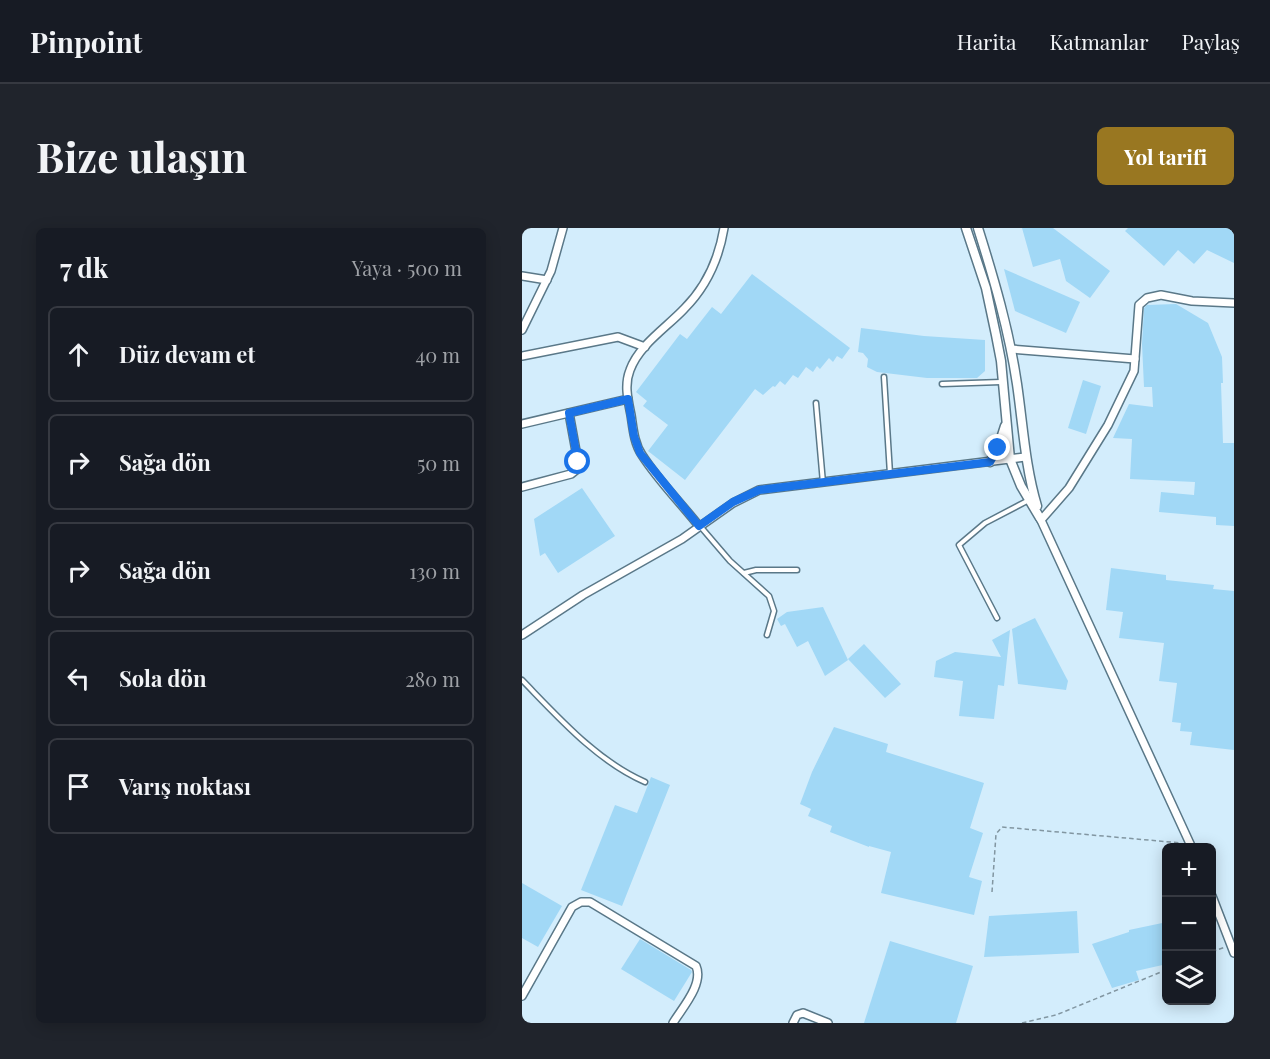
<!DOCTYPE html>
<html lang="tr">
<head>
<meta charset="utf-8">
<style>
  body { margin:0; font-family:"Playfair Display",serif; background:#20242c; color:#f1f3f6 }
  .controls { position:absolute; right:18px; bottom:18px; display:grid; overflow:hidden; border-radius:9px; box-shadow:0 3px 15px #0003 }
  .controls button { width:54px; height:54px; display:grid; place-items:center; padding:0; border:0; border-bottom:2px solid #363941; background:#171b24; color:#f1f3f6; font:30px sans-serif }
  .stop { position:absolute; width:18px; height:18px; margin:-14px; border:4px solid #1a73e8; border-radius:50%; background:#fff }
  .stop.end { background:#1a73e8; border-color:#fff; box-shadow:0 2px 6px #0008 }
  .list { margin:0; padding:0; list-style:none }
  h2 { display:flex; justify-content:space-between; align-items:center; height:78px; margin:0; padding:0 24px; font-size:26px }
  h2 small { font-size:20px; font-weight:400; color:#9ea1a6 }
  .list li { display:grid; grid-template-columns:39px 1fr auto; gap:18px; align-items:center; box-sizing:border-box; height:96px; margin:0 12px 12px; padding:0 12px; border:2px solid #363941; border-radius:9px }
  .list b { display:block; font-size:22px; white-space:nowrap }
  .list em { font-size:20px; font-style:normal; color:#9ea1a6 }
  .icon { flex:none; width:33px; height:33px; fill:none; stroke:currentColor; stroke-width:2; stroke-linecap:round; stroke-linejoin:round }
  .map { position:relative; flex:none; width:712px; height:795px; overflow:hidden; border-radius:9px }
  header { display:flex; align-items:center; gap:36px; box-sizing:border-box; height:84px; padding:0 30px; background:#171b24; border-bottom:2px solid #363941 }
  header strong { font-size:28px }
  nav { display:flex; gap:33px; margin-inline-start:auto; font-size:21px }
  .intro { display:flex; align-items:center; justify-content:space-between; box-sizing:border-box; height:144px; padding:0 36px }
  h1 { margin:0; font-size:42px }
  .button { padding:15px 27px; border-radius:9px; background:#997721; color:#fff; font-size:21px; font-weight:700 }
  main { display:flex; gap:36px; padding:0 36px }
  aside { flex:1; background:#171b24; border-radius:9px; box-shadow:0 3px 15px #0003 }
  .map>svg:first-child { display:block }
  .building { fill:#a1d8f6 }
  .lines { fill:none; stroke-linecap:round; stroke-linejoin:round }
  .service-casing { stroke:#5a7888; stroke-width:7 }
  .minor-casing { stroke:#5a7888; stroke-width:10 }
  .tertiary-casing { stroke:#5a7888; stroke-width:11 }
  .path { stroke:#8296a1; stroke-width:1.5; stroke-dasharray:4.5 3; stroke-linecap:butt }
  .service { stroke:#fff; stroke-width:4 }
  .minor { stroke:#fff; stroke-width:7 }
  .tertiary { stroke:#fff; stroke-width:8 }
  .route { stroke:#1a73e8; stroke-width:8 }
</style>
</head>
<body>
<header>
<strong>Pinpoint</strong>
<nav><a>Harita</a><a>Katmanlar</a><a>Paylaş</a></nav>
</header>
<div class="intro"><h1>Bize ulaşın</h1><a class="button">Yol tarifi</a></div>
<main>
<aside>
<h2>7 dk<small>Yaya · 500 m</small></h2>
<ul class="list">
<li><svg class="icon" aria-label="ahead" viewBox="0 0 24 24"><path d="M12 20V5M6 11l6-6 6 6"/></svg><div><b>Düz devam et</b></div><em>40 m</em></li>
<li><svg class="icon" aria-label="right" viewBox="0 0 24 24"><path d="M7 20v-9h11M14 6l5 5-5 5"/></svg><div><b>Sağa dön</b></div><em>50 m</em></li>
<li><svg class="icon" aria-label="right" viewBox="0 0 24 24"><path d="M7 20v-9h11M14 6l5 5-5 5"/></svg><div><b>Sağa dön</b></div><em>130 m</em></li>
<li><svg class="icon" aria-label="left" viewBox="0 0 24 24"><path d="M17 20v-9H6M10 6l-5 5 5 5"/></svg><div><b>Sola dön</b></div><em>280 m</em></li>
<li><svg class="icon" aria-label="arrive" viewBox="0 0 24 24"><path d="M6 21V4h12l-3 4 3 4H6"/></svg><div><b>Varış noktası</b></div></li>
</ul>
</aside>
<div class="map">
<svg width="712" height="795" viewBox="0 0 712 795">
  <rect width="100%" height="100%" fill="#d3edfc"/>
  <g class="building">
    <polygon points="500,0 531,0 588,43 568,70 544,53 538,31 511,39"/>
    <polygon points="606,0 712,0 712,35 685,22 672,36 656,22 642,38 603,3"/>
    <polygon points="482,41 558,74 544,105 493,83"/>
    <polygon points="230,46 328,120 320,131 315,128 311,134 307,130 298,141 295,138 291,144 284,139 276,150 271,147 263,157 258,153 253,159 251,158 241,167 233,161 163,252 126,223 146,197 121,178 125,173 114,164 158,106 165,111 190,79 199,86"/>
    <polygon points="654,76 686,95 700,129 701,155 699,155 701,215 712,215 712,298 694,297 694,289 637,284 639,264 672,267 673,254 608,251 610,211 591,210 607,176 631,179 630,159 622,159 620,116 622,80 625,77"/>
    <polygon points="339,100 402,108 463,112 463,143 455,150 405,150 355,144 345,139 346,131 341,125 336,124"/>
    <polygon points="561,152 579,158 564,206 546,200"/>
    <polygon points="60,260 93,308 36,345 23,325 18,328 12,291"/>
    <polygon points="589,340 644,347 644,352 692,357 691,361 712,363 712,522 668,517 670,504 658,503 659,495 650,494 655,455 637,453 642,415 597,410 601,384 584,382"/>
    <polygon points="301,379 326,432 303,448 286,413 275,419 263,396 259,398 255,391 265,384"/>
    <polygon points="513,390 546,453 544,462 496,456 490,401"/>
    <polygon points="488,402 482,458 476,457 472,491 437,488 441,453 412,449 414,433 433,424 479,429 470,412"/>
    <polygon points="342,416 379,456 363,470 326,431"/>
    <polygon points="312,499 366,516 364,524 462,555 448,600 461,605 447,649 460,653 452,687 359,665 369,624 347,618 347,619 308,604 310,598 286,588 289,581 278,576 290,544"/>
    <polygon points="129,549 148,557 100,678 59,662 93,577 115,585"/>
    <polygon points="0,655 40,678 16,719 0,710"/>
    <polygon points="555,683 557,725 462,729 467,688"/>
    <polygon points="645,694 645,736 614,743 617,752 590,760 570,716 607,704 607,702"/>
    <polygon points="118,711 169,742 170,744 152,773 99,741"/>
    <polygon points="368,713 451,738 434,795 342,795"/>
  </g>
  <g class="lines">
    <defs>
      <g id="service">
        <polyline points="362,149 368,246"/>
        <polyline points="420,156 479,154"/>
        <polyline points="294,175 301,255"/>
        <polyline points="178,298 208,333 247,368 252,383 245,407"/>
        <polyline points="222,345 234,342 275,342"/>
        <polyline points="475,390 437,317 463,295 507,272"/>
        <path d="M0 452C37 490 75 533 123 554"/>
      </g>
      <g id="minor">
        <polyline points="0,48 25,52"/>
        <polyline points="0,102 29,43 41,0"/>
        <polyline points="489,121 613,131"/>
        <polyline points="0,128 96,109 123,119"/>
        <polyline points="0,196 106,171"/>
        <polyline points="0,259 49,246 54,242 56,234 47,185"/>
        <polyline points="518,290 670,620"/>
        <polyline points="519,292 547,260 586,197 612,143 617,77 625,70 639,67 670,73 712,75"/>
        <path d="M177 298C158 274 136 252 120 227 112 215 111 200 109 187 106 172 102 157 108 142 117 117 144 100 162 81 184 59 197 30 202 0"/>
        <polyline points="0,407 61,367 160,311 211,275 237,262 503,229"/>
        <polyline points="690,668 712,725"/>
        <path d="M0 768 50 679 59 674H68L174 738C182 756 160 780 151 795"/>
        <polyline points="271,795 275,787 281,785 306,795"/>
      </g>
      <g id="tertiary">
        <polyline points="444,0 464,60 474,107 479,133 488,231 499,258 518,290"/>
        <path d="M456 0C472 51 487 102 495 156 501 197 503 238 515 278"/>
        <polyline points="468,234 476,220 483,198"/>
      </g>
    </defs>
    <use href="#service" class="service-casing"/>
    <use href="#minor" class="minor-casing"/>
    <use href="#tertiary" class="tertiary-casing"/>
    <g class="path">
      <polyline points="470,664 474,606 480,599 659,615"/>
      <polyline points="690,724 703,719"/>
      <polyline points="500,795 534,787 644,742"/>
    </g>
    <use href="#service" class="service"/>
    <use href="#minor" class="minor"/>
    <use href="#tertiary" class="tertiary"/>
  </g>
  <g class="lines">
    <polyline class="route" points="56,234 47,185 106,171 112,208 118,225 177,298 211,274 237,262 468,234 476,220"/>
  </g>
</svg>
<div class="controls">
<button>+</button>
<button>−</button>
<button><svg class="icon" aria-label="layers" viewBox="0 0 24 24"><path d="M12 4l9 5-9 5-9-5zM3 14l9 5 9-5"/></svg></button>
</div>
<div class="stop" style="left:56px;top:234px"></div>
<div class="stop end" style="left:476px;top:220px"></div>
</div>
</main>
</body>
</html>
